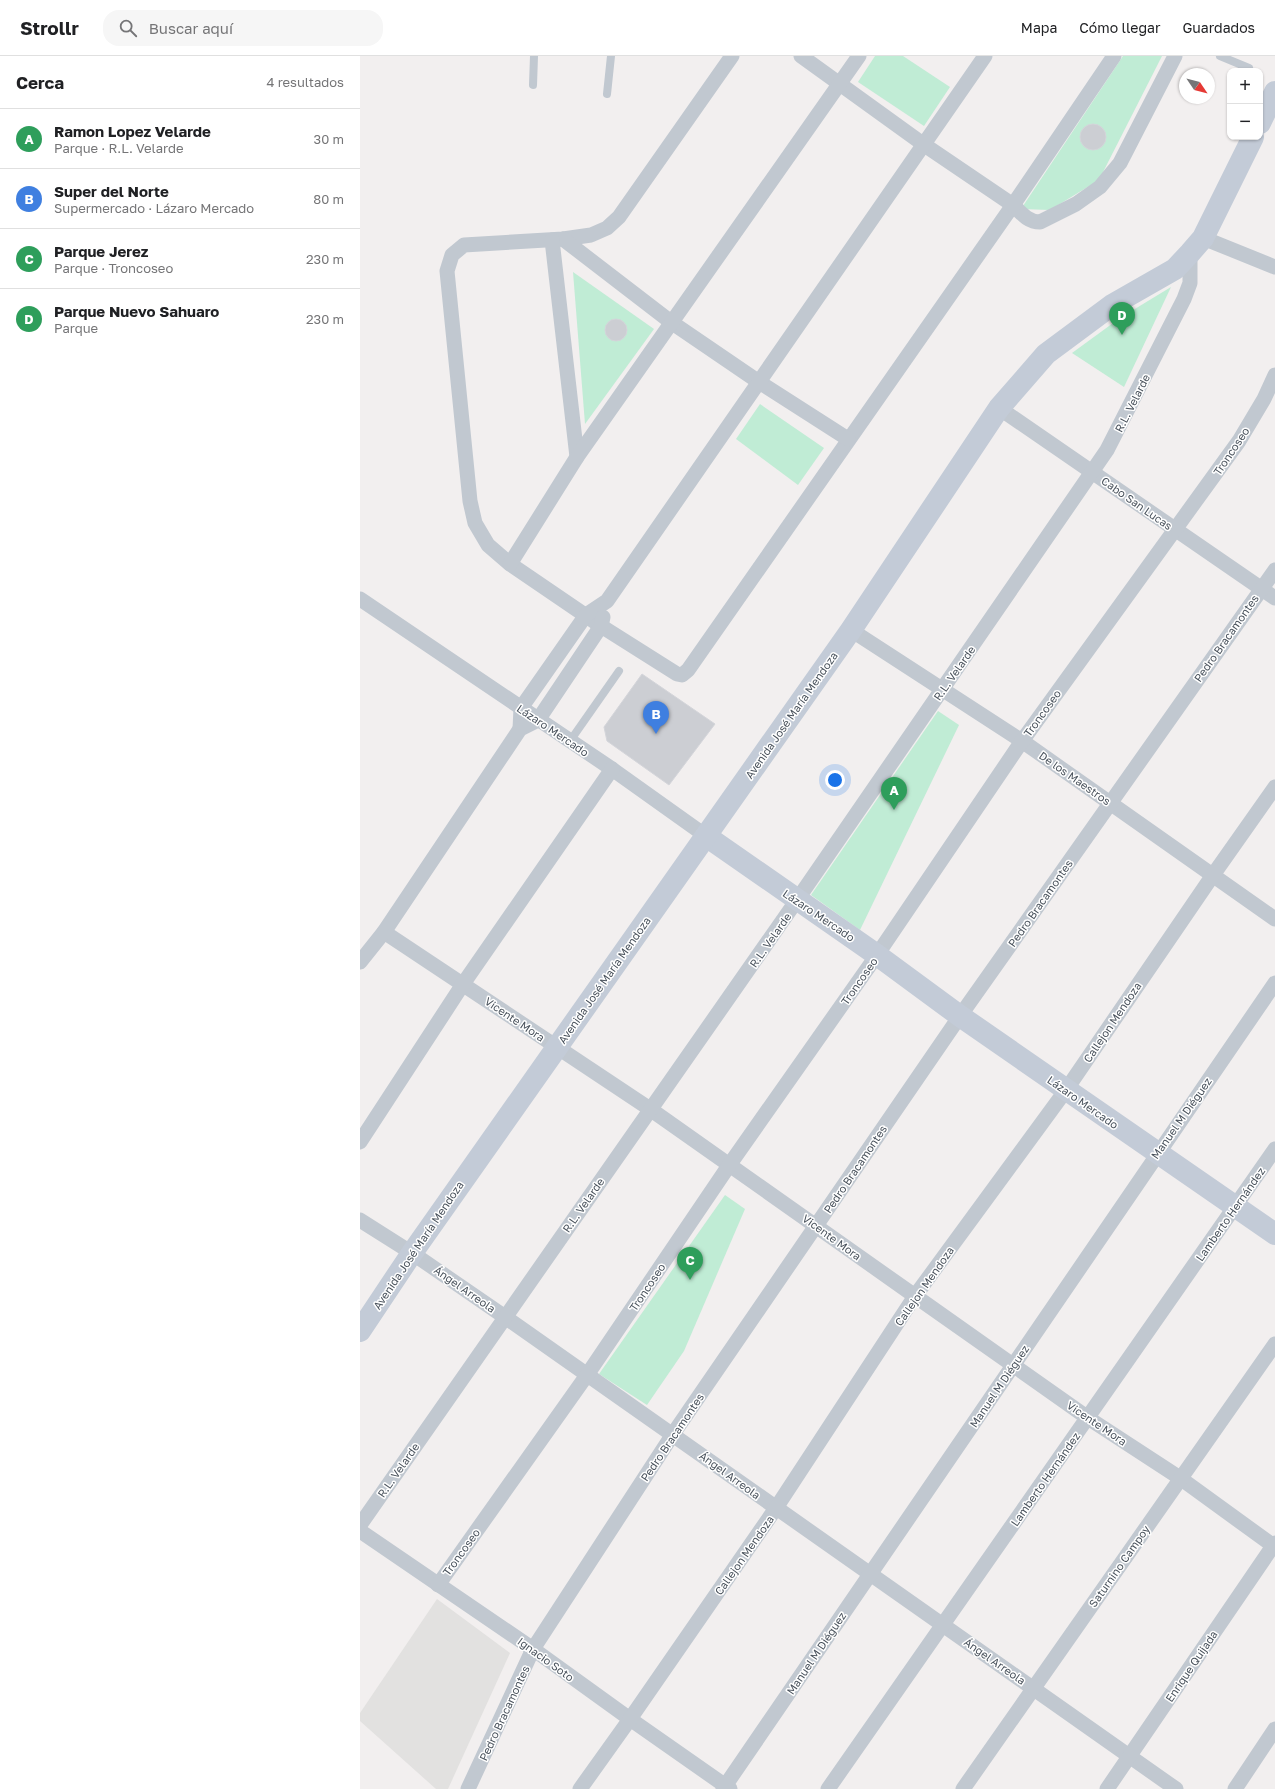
<!DOCTYPE html>
<html lang="es">
<head>
<meta charset="utf-8">
<style>
  body { margin:0; font-family:"Golos Text",sans-serif; background:#f6f6f6; color:#202124 }
  .controls { position:absolute; right:12px; top:12px; display:grid; overflow:hidden; border-radius:8px; box-shadow:0 1px 3px #0004 }
  .controls button { width:36px; height:36px; display:grid; place-items:center; padding:0; border:0; border-bottom:1px solid #e0e0e0; background:#fff; color:#202124; font:20px sans-serif }
  .compass { position:absolute; left:819px; top:12px; width:36px; height:36px; border-radius:50%; background:#fff; box-shadow:0 1px 3px #0004; rotate:125deg }
  .you { position:absolute; left:475px; top:724px; width:14px; height:14px; margin:-10px; border:3px solid #fff; border-radius:50%; background:#1a73e8; box-shadow:0 0 0 6px #1a73e833 }
  .badge { display:grid; place-items:center; width:26px; height:26px; border-radius:50%; background:#2563eb; color:#fff; font-size:13px; font-weight:700 }
  .pin { position:absolute; translate:-50% -33px; filter:drop-shadow(0 1px 2px #0008) }
  .pin::after { content:''; position:absolute; top:21px; width:14px; height:12px; background:inherit; clip-path:polygon(0 0,100% 0,50% 100%) }
  .list { margin:0; padding:0; list-style:none }
  h2 { display:flex; justify-content:space-between; align-items:center; height:52px; margin:0; padding:0 16px; font-size:17px }
  h2 small { font-size:13px; font-weight:400; color:#757577 }
  .list li { display:grid; grid-template-columns:26px 1fr auto; gap:12px; align-items:center; box-sizing:border-box; height:60px; padding:0 16px; border-top:1px solid #e0e0e0 }
  .list b { display:block; font-size:15px; white-space:nowrap }
  .list p { margin:0; font-size:13px; white-space:nowrap; color:#757577 }
  .list em { font-size:13px; font-style:normal; color:#757577 }
  .icon { flex:none; width:22px; height:22px; fill:none; stroke:currentColor; stroke-width:2; stroke-linecap:round; stroke-linejoin:round }
  .map { position:relative; flex:none; width:915px; height:1733px; overflow:hidden }
  header { display:flex; align-items:center; gap:24px; box-sizing:border-box; height:56px; padding:0 20px; background:#fff; border-bottom:1px solid #e0e0e0 }
  header strong { font-size:19px }
  nav { display:flex; gap:22px; margin-inline-start:auto; font-size:14px }
  .search { width:280px; height:36px; background:#f6f6f6; display:flex; align-items:center; gap:10px; box-sizing:border-box; padding:0 14px; border-radius:16px; color:#757577; font-size:15px }
  main { display:flex }
  aside { flex:1; background:#fff }
  .map>svg:first-child { display:block }
  .education { fill:#e2e1e0 }
  .green { fill:#c0ecd5 }
  .building { fill:#ccced3; stroke:#d4d5da }
  .lines { fill:none; stroke-linecap:round; stroke-linejoin:round }
  .lane { stroke:#c1c8d0; stroke-width:8 }
  .street { stroke:#c1c8d0; stroke-width:15 }
  .secondary { stroke:#c3cbd7; stroke-width:22 }
  .labels { text-anchor:middle; dominant-baseline:central; stroke-width:3; stroke-linejoin:round; paint-order:stroke }
  .street-label { font-size:11px; fill:#48515b; stroke:#fff }
</style>
</head>
<body>
<header>
<strong>Strollr</strong>
<div class="search"><svg class="icon" aria-label="search" viewBox="0 0 24 24"><circle cx="10" cy="10" r="6"/><path d="M15 15l6 6"/></svg>Buscar aquí</div>
<nav><a>Mapa</a><a>Cómo llegar</a><a>Guardados</a></nav>
</header>
<main>
<aside>
<h2>Cerca<small>4 resultados</small></h2>
<ul class="list">
<li><span class="badge" style="background:#2e9e5b">A</span><div><b>Ramon Lopez Velarde</b><p>Parque · R.L. Velarde</p></div><em>30 m</em></li>
<li><span class="badge" style="background:#3f7fe0">B</span><div><b>Super del Norte</b><p>Supermercado · Lázaro Mercado</p></div><em>80 m</em></li>
<li><span class="badge" style="background:#2e9e5b">C</span><div><b>Parque Jerez</b><p>Parque · Troncoseo</p></div><em>230 m</em></li>
<li><span class="badge" style="background:#2e9e5b">D</span><div><b>Parque Nuevo Sahuaro</b><p>Parque</p></div><em>230 m</em></li>
</ul>
</aside>
<div class="map">
<svg width="915" height="1733" viewBox="0 0 915 1733">
  <rect width="100%" height="100%" fill="#f2efef"/>
  <polygon class="education" points="77,1543 150,1597 88,1733 76,1733 0,1665 0,1657"/>
  <g class="green">
    <polygon points="515,0 543,0 590,31 564,70 498,26"/>
    <polygon points="763,0 802,0 739,124 690,154 661,153"/>
    <polygon points="213,216 294,273 225,368"/>
    <polygon points="811,231 764,331 712,297 760,262"/>
    <polygon points="400,348 464,392 438,429 376,383"/>
    <polygon points="578,655 599,669 500,874 451,839"/>
    <polygon points="365,1139 385,1153 324,1295 287,1349 239,1318"/>
  </g>
  <g class="building">
    <circle cx="733" cy="81" r="13"/>
    <circle cx="256" cy="274" r="11"/>
    <polygon points="282,618 355,668 309,729 247,685 244,671"/>
  </g>
  <g class="lines">
    <g class="lane">
      <polyline points="860,0 889,12"/>
      <polyline points="173,29 174,0"/>
      <polyline points="247,38 251,0"/>
      <polyline points="210,685 259,615"/>
    </g>
    <g class="street">
      <path d="M372 0 259 161 247 172 231 179 203 183 104 189 92 199 87 215 110 445 115 467 128 489 150 508 241 570 317 618 322 619 328 614 653 149C661 157 668 166 680 166L716 148 740 131 760 107 815 0"/>
      <polyline points="441,0 563,88 653,149 754,0"/>
      <polyline points="843,182 915,211"/>
      <polyline points="203,183 311,266 399,326 488,383"/>
      <polyline points="192,184 217,401"/>
      <polyline points="639,352 915,542"/>
      <polyline points="150,508 217,401 499,0"/>
      <polyline points="0,543 252,713 346,780"/>
      <polyline points="491,574 662,685 915,863"/>
      <polyline points="160,673 161,652 226,559 247,545 625,0"/>
      <polyline points="24,876 290,1053 555,1240 728,1362 820,1422 915,1491"/>
      <polyline points="0,906 24,876 160,673 178,664 241,570 243,561"/>
      <polyline points="0,1086 103,928 252,713"/>
      <polyline points="0,1164 52,1197 145,1261 816,1733"/>
      <polyline points="0,1469 437,844 747,394 824,243 830,227 830,197"/>
      <polyline points="0,1475 173,1593 270,1663 370,1733"/>
      <polyline points="78,1529 227,1319 370,1108 517,899 662,685 879,385 904,343 915,319"/>
      <polyline points="108,1733 173,1593 313,1378 600,960 915,514"/>
      <polyline points="220,1733 270,1663 416,1452 555,1240 706,1034 853,819 915,731"/>
      <polyline points="363,1733 915,927"/>
      <path d="M468 1733C615 1519 767 1307 915 1093"/>
      <polyline points="603,1733 915,1288"/>
      <polyline points="747,1733 915,1487"/>
      <polyline points="875,1733 915,1673"/>
    </g>
    <g class="secondary">
      <polyline points="900,67 915,36"/>
      <polyline points="346,780 517,899 600,960 915,1178"/>
      <polyline points="0,1275 52,1197 491,574 639,352 686,298 752,249 815,213 830,197 843,182 893,81"/>
    </g>
  </g>
  <g class="labels">
    <g class="street-label">
      <text transform="translate(772 347) rotate(-63)">R.L. Velarde</text>
      <text transform="translate(871 395) rotate(-56)">Troncoseo</text>
      <text transform="translate(777 447) rotate(35)">Cabo San Lucas</text>
      <text transform="translate(866 582) rotate(-55)">Pedro Bracamontes</text>
      <text transform="translate(594 617) rotate(-55)">R.L. Velarde</text>
      <text transform="translate(682 657) rotate(-54)">Troncoseo</text>
      <text transform="translate(431 659) rotate(-55)">Avenida José María Mendoza</text>
      <text transform="translate(193 674) rotate(34)">Lázaro Mercado</text>
      <text transform="translate(715 722) rotate(35)">De los Maestros</text>
      <text transform="translate(680 847) rotate(-55)">Pedro Bracamontes</text>
      <text transform="translate(459 859) rotate(34)">Lázaro Mercado</text>
      <text transform="translate(410 884) rotate(-55)">R.L. Velarde</text>
      <text transform="translate(244 924) rotate(-55)">Avenida José María Mendoza</text>
      <text transform="translate(499 925) rotate(-55)">Troncoseo</text>
      <text transform="translate(155 963) rotate(34)">Vicente Mora</text>
      <text transform="translate(752 966) rotate(-56)">Callejon Mendoza</text>
      <text transform="translate(723 1046) rotate(35)">Lázaro Mercado</text>
      <text transform="translate(821 1062) rotate(-55)">Manuel M Diéguez</text>
      <text transform="translate(495 1113) rotate(-56)">Pedro Bracamontes</text>
      <text transform="translate(223 1149) rotate(-55)">R.L. Velarde</text>
      <text transform="translate(870 1158) rotate(-55)">Lamberto Hernández</text>
      <text transform="translate(472 1181) rotate(36)">Vicente Mora</text>
      <text transform="translate(58 1189) rotate(-56)">Avenida José María Mendoza</text>
      <text transform="translate(564 1230) rotate(-55)">Callejon Mendoza</text>
      <text transform="translate(287 1231) rotate(-56)">Troncoseo</text>
      <text transform="translate(105 1233) rotate(35)">Ángel Arreola</text>
      <text transform="translate(639 1330) rotate(-56)">Manuel M Diéguez</text>
      <text transform="translate(737 1367) rotate(34)">Vicente Mora</text>
      <text transform="translate(312 1381) rotate(-56)">Pedro Bracamontes</text>
      <text transform="translate(38 1414) rotate(-55)">R.L. Velarde</text>
      <text transform="translate(370 1419) rotate(36)">Ángel Arreola</text>
      <text transform="translate(685 1423) rotate(-55)">Lamberto Hernández</text>
      <text transform="translate(101 1496) rotate(-54)">Troncoseo</text>
      <text transform="translate(384 1499) rotate(-55)">Callejon Mendoza</text>
      <text transform="translate(759 1510) rotate(-55)">Saturnino Campoy</text>
      <text transform="translate(456 1597) rotate(-56)">Manuel M Diéguez</text>
      <text transform="translate(186 1603) rotate(36)">Ignacio Soto</text>
      <text transform="translate(635 1605) rotate(35)">Ángel Arreola</text>
      <text transform="translate(831 1610) rotate(-56)">Enrique Quijada</text>
      <text transform="translate(144 1657) rotate(-65)">Pedro Bracamontes</text>
    </g>
  </g>
</svg>
<div class="controls">
<button>+</button>
<button>−</button>
</div>
<svg class="compass" viewBox="-18 -18 36 36"><path d="M0-13l5 13h-10z" fill="#e53935"/><path d="M0 13l5-13h-10z" fill="#757577"/></svg>
<div class="you"></div>
<div class="pin badge" style="left:534px;top:754px;background:#2e9e5b">A</div>
<div class="pin badge" style="left:296px;top:678px;background:#3f7fe0">B</div>
<div class="pin badge" style="left:330px;top:1224px;background:#2e9e5b">C</div>
<div class="pin badge" style="left:762px;top:279px;background:#2e9e5b">D</div>
</div>
</main>
</body>
</html>
